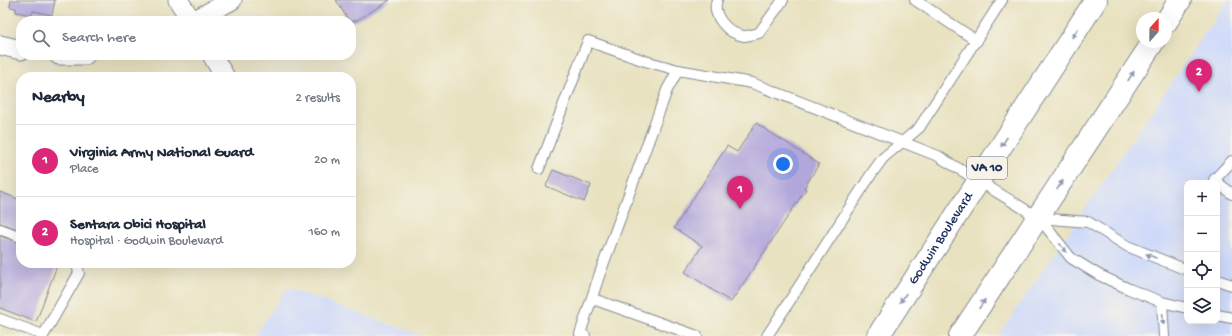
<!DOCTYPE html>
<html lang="en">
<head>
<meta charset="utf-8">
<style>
  body { margin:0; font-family:"Gochi Hand",sans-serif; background:#f2f2f3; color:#1f2937 }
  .controls { position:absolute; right:12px; bottom:12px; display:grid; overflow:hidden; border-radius:8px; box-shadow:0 4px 16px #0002 }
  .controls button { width:36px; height:36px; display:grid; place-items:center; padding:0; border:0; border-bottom:1px solid #e0e1e3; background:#fff; color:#1f2937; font:20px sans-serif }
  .compass { position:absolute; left:1136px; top:12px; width:36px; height:36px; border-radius:50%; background:#fff; box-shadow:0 4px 16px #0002; rotate:21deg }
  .you { position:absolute; left:783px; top:164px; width:14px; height:14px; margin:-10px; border:3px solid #fff; border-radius:50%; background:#1a73e8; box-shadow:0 0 0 6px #1a73e833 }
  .badge { display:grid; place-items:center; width:26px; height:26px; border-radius:50%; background:#db2777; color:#fff; font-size:13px; font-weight:700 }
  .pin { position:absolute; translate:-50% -33px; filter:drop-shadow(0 1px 2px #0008) }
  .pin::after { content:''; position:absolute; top:21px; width:14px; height:12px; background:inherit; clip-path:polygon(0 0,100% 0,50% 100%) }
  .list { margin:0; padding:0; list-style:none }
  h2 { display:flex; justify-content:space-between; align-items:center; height:52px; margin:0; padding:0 16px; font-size:17px }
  h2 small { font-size:13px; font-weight:400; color:#747a83 }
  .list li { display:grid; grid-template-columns:26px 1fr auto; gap:12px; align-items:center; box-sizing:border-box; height:72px; padding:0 16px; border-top:1px solid #e0e1e3 }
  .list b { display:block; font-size:15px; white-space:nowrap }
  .list p { margin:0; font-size:13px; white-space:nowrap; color:#747a83 }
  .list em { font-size:13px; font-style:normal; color:#747a83 }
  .icon { flex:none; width:22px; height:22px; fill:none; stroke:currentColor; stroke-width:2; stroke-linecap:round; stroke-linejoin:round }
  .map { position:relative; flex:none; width:1232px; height:336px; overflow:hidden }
  .search { position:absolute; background:#fff; box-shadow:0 4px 16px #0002; left:16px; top:16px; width:340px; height:44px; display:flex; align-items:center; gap:10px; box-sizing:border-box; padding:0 14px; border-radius:16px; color:#747a83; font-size:15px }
  .panel { position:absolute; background:#fff; box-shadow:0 4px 16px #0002; left:16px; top:72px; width:340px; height:196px; border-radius:16px }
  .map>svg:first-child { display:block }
  .built { fill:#cfdafa; fill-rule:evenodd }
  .building { fill:#b2a6db }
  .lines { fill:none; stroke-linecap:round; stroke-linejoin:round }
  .lane-casing { stroke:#82888f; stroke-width:12 }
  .street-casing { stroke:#82888f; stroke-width:21 }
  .highway-casing { stroke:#82888f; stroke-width:24 }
  .lane { stroke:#fff; stroke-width:10 }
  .street { stroke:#fff; stroke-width:19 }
  .highway { stroke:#fff; stroke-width:22 }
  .oneway { fill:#8d97ae }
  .labels { text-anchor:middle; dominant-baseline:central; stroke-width:3; stroke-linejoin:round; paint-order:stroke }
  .shield { fill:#f7f3e8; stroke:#5d6a87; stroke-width:1 }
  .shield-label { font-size:13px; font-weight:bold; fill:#1b2f5e }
  .street-label { font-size:14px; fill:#1b2f5e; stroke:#f7f3e8 }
</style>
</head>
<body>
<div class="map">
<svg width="1232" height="336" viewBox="0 0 1232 336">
  <rect width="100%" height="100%" fill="#f7f3e8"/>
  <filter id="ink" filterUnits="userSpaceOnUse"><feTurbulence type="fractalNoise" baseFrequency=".025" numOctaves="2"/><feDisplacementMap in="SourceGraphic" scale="8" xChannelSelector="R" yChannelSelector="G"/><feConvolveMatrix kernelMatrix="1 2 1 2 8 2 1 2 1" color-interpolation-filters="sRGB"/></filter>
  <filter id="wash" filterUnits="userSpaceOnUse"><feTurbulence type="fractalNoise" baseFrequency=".012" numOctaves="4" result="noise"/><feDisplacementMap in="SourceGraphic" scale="16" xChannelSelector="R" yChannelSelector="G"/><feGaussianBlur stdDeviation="0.9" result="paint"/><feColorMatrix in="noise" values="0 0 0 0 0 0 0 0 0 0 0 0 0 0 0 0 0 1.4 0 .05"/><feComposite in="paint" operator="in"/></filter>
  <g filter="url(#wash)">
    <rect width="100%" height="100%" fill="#e8e2c0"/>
    <g class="built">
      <path d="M1228 0H1232V336H998ZM1187 183H1217V321H1187Z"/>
      <polygon points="287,288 423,336 255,336"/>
    </g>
    <g id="blocks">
      <g class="building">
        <polygon points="11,0 55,0 52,15 33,11 32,15 16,12 16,8 10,7"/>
        <polygon points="336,0 390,0 356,21 349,21"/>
        <polygon points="756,123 819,164 804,188 806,189 731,302 685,272 702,246 674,228 727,146 737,152"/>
        <polygon points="553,170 591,185 584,202 546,186"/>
        <polygon points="0,192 21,200 21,230 0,223"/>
        <polygon points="0,236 21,243 21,263 58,263 36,322 0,308"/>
      </g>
    </g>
  </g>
  <g filter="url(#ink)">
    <use href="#blocks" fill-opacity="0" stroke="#82888f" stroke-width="1"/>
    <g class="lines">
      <defs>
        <g id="lane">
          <path d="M717 0C711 15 728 34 744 36 748 36 755 34 759 33L783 0"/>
          <polyline points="915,0 977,41"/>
          <polyline points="1232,161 1214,180 1232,194"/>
          <polyline points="539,169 588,41 645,61 678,70 752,83 938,156 1039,218 1071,258 1099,275 1129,289 1162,302 1187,308"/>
          <polyline points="1039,218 1088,222 1127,246 1187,270"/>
          <polyline points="0,229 21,237"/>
          <polyline points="1217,280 1232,285"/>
          <polyline points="593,299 697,336"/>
          <polyline points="1162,302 1164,336"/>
          <polyline points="1217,315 1232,318"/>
          <polyline points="0,319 43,335"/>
          <polyline points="43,336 79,273 77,263"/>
          <polyline points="585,336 580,334 599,276 667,90 678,70"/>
          <polyline points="767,336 872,173 883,158 919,128 1002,0"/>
        </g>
        <g id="street">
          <polyline points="178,0 192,21"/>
          <polyline points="193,21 232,0"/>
          <polyline points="0,45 21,50"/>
          <polyline points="59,55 85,55"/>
          <polyline points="212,55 225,77"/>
        </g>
        <g id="highway">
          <polyline points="1166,22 1180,0"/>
          <path id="s1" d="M878 336 1096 0"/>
          <polyline points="960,336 1153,42"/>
        </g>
      </defs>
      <use href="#lane" class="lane-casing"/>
      <use href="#street" class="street-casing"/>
      <use href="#highway" class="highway-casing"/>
      <use href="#lane" class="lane"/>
      <use href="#street" class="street"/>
      <use href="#highway" class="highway"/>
    </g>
    <defs><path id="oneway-solid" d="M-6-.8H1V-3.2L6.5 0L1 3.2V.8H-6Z"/></defs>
    <g class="oneway">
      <use href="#oneway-solid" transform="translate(1075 33) rotate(123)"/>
      <use href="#oneway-solid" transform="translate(1131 76) rotate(-57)"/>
      <use href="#oneway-solid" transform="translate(1004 142) rotate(123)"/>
      <use href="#oneway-solid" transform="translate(1060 185) rotate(-57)"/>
      <use href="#oneway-solid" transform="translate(1063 248) rotate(52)"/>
      <use href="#oneway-solid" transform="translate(1151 256) rotate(-157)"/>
      <use href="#oneway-solid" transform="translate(903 298) rotate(123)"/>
      <use href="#oneway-solid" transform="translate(982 304) rotate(-56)"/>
      <use href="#oneway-solid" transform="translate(1163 319) rotate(86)"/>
    </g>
  </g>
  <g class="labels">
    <rect class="shield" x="967" y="157" width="40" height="22" rx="3"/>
    <g class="shield-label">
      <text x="987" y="168">VA 10</text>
    </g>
    <g class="street-label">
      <text stroke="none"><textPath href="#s1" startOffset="116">Godwin Boulevard</textPath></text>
    </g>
  </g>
</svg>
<div class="controls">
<button>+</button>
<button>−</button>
<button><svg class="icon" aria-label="locate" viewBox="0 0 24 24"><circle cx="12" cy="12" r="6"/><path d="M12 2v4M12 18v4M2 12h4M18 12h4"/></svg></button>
<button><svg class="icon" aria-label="layers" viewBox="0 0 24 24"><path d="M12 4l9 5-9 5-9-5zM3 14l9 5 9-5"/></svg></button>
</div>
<svg class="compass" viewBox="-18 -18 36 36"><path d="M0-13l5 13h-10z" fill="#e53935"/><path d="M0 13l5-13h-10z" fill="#747a83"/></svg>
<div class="you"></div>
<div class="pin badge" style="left:740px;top:209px">1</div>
<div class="pin badge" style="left:1199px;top:92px">2</div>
<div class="search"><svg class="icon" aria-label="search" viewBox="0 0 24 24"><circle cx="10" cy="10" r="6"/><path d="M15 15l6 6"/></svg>Search here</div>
<section class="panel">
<h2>Nearby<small>2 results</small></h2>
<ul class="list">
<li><span class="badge">1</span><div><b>Virginia Army National Guard</b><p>Place</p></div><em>20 m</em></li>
<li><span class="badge">2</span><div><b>Sentara Obici Hospital</b><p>Hospital · Godwin Boulevard</p></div><em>160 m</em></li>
</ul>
</section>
</div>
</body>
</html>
